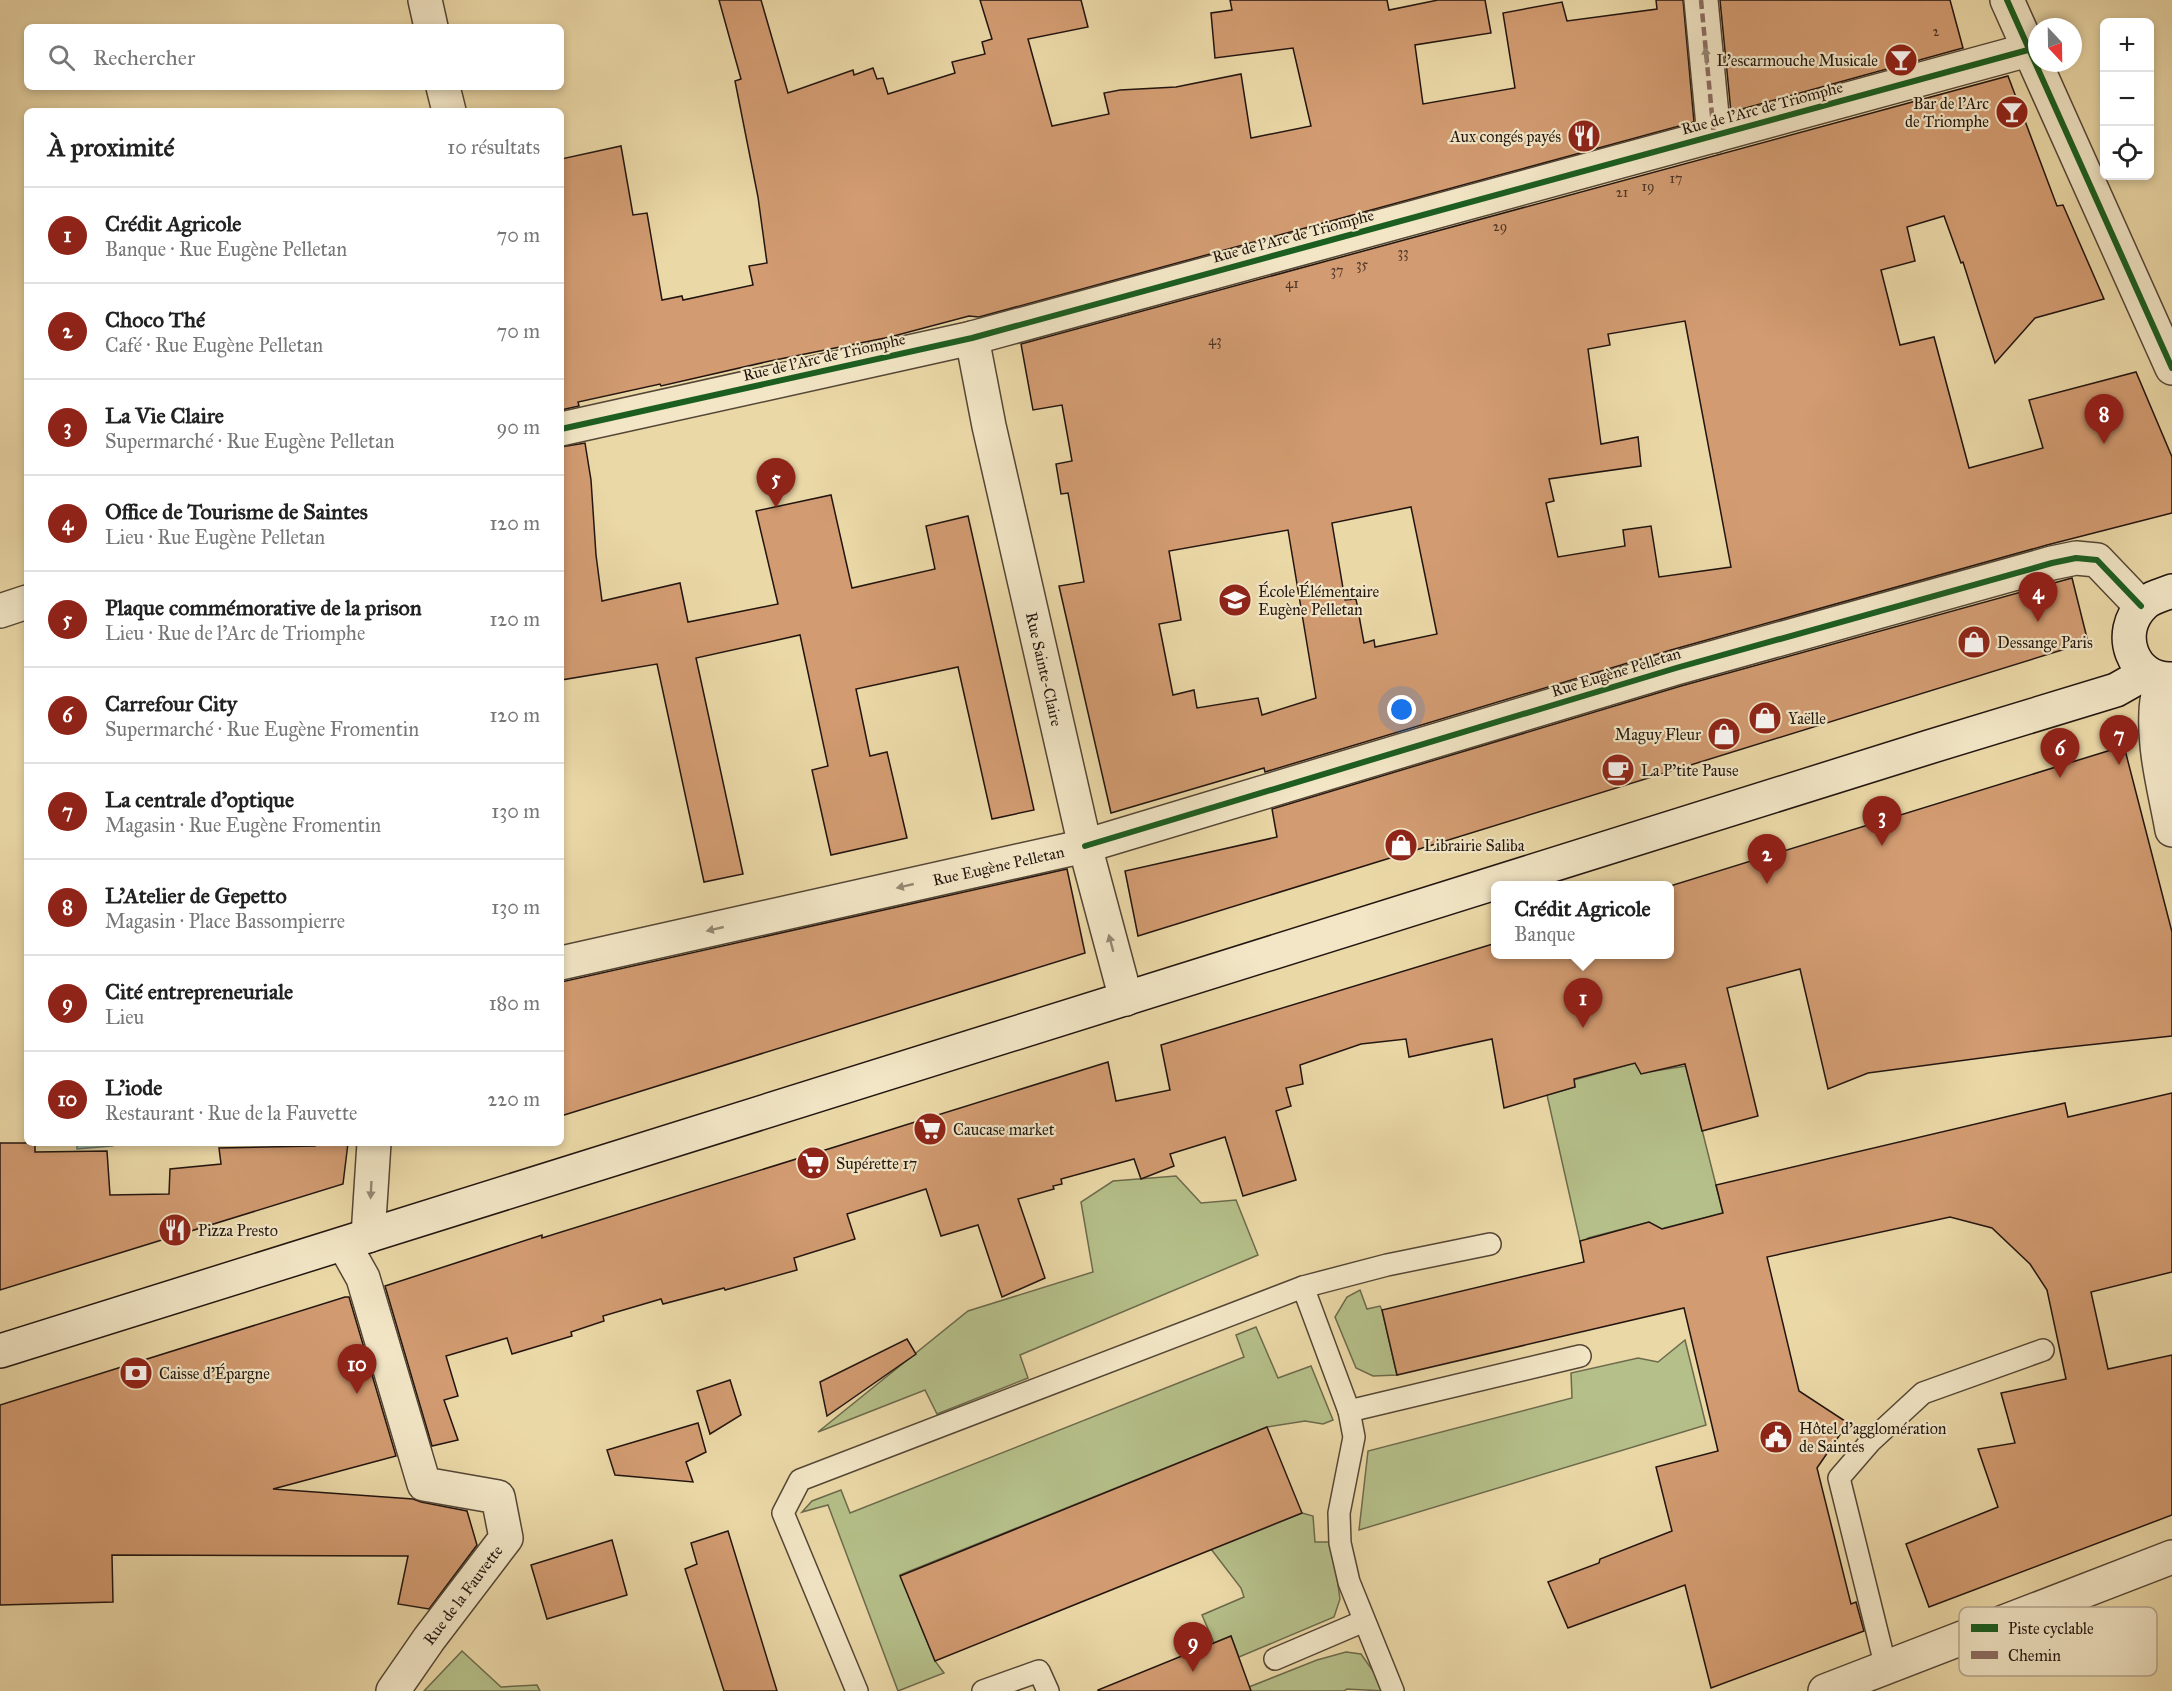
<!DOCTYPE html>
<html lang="fr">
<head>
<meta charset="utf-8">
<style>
  body { margin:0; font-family:"IM FELL Great Primer",serif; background:#f6f6f6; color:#222 }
  .controls { position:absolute; right:18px; top:18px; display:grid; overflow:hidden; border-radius:9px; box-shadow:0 3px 9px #0003 }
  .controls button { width:54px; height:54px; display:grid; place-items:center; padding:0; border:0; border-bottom:2px solid #e0e0e0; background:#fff; color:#222; font:30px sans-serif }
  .compass { position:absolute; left:2028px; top:18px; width:54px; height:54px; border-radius:50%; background:#fff; box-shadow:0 3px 9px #0003; rotate:158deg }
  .you { position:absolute; left:1402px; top:710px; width:21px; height:21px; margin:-15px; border:4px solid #fff; border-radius:50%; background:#1a73e8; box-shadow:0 0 0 9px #1a73e833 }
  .badge { display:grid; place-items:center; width:39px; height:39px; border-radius:50%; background:#8f2418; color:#fff; font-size:20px; font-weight:700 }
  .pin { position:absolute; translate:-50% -50px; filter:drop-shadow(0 2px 3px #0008) }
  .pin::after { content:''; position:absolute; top:32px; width:21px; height:18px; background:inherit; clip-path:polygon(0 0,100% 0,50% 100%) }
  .popup { position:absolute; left:1491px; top:881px; width:183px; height:78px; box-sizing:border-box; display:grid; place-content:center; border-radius:9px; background:#fff; filter:drop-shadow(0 2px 4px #0005); font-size:20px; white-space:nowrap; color:#767676 }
  .popup b { font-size:22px; color:#222 }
  .popup::after { content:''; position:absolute; left:50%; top:100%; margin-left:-12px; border:12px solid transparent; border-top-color:#fff }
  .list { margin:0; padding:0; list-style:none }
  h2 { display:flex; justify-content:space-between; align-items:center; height:78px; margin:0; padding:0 24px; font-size:26px }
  h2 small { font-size:20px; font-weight:400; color:#767676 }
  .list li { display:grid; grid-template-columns:39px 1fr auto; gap:18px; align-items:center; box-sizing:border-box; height:96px; padding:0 24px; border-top:2px solid #e0e0e0 }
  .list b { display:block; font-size:22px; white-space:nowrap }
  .list p { margin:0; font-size:20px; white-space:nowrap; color:#767676 }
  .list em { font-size:20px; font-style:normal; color:#767676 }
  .icon { flex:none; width:33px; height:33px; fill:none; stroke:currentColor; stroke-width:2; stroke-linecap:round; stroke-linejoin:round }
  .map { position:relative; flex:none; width:2172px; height:1691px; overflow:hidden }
  .search { position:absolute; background:#fff; box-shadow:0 3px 9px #0003; left:24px; top:24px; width:540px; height:66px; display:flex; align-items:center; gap:15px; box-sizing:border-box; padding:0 21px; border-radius:9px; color:#767676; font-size:22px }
  .panel { position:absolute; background:#fff; box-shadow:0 3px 9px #0003; left:24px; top:108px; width:540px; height:1038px; border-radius:9px }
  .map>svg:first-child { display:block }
  .green { fill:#b5bf89; stroke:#6c6a4c; stroke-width:1.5 }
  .water { fill:#98baa8; stroke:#69786b; stroke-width:1.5 }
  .building { fill:#d29b71; stroke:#22150f; stroke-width:1.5; fill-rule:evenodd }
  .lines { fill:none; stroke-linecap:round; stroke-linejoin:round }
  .service-casing { stroke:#544635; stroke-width:24 }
  .minor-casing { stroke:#544635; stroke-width:36 }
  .tertiary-casing { stroke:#544635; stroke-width:36 }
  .secondary-casing { stroke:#22150f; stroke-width:36 }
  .service { stroke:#f2e6c6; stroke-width:21 }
  .minor { stroke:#f2e6c6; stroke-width:33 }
  .tertiary { stroke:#f2e6c6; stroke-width:33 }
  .secondary { stroke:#f2e6c6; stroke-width:33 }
  .quiet { stroke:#8d6e63; stroke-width:4.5; stroke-dasharray:9 4.5; stroke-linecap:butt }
  .cycleway-casing { stroke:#f2e6c6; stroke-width:10 }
  .cycleway { stroke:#1b5e20; stroke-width:6 }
  .oneway { fill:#948874 }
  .labels { text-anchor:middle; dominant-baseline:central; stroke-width:4.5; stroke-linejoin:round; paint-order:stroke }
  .number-label { font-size:14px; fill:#4e3628 }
  .poi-label { font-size:16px; fill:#22150f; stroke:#f2e6c6; text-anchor:start }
  .street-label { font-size:16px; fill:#22150f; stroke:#f2e6c6 }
  .key { fill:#f2e6c6; stroke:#b4a78f; stroke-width:1.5 }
  .key-label { font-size:16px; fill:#22150f }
</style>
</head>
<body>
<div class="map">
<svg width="2172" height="1691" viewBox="0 0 2172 1691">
  <rect width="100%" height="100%" fill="#ebd8a7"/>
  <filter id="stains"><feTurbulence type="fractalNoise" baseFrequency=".00333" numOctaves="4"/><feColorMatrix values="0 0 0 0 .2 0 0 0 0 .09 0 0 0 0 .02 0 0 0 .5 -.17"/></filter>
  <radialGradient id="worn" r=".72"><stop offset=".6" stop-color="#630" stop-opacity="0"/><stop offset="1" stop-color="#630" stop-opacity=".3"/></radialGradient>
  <g class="green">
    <polygon points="1635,1063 1642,1073 1686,1066 1723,1213 1664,1228 1667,1245 1649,1222 1588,1238 1581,1246 1547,1095 1575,1087 1574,1080"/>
    <polygon points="1176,1176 1201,1203 1236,1200 1258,1255 1020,1355 1028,1378 937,1414 925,1390 818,1432 968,1311 1093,1272 1081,1202 1113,1181"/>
    <polygon points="1360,1290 1367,1309 1380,1306 1382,1310 1397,1375 1373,1376 1356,1368 1335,1317 1347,1297"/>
    <polygon points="1256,1327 1278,1378 1311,1366 1333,1420 1323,1424 1305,1421 1267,1427 900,1575 935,1661 944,1673 898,1691 828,1505 802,1512 812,1501 841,1490 850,1513 1244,1357 1236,1335"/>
    <polygon points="1685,1340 1706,1425 1359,1530 1368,1451 1572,1398 1571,1373 1638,1358 1658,1362"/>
    <polygon points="1302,1513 1313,1516 1315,1542 1332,1542 1340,1599 1334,1617 1239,1657 1231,1636 1214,1643 1202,1615 1244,1597 1241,1588 1211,1549"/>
    <polygon points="462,1651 501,1687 537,1685 540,1691 424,1691"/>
    <polygon points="1346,1652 1361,1654 1380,1681 1384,1691 1347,1689 1344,1691 1251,1691 1249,1687 1317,1660"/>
  </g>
  <polygon class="water" points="77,1143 120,1143 112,1146 77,1149"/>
  <g class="building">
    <polygon points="719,0 761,0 788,93 853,70 854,75 873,68 877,79 883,78 888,94 955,73 952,62 985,54 982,42 992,39 980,0 1081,0 1088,27 1028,39 1052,126 1109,114 1104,93 1120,90 1176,87 1241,74 1251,138 1311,126 1293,48 1215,58 1211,13 1232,10 1230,0 1387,0 1389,10 1438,0 1485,0 1491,33 1415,45 1423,104 1515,88 1503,13 1562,2 1567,21 1657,9 1656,0 1683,0 1694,122 979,317 969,316 890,337 770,361 661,386 660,384 578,402 579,406 561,410 561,159 621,146 633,215 647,213 662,300 682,296 683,300 753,285 749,266 767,263 758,197 735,81 741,79"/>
    <polygon points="1720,0 1950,0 1963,48 1731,112"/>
    <path d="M2008 76 2057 206 2063 205 2104 299 2035 318 1995 363 1963 262 1961 263 1944 216 1907 227 1915 261 1881 270 1900 345 1934 337 1969 468 2043 448 2029 400 2136 372 2172 457V513L2047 545 1671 650 1265 772 1264 768 1111 813 1059 586 1084 582 1068 493 1061 494 1056 464 1072 461 1062 405 1033 410 1021 344ZM1685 321 1731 567 1659 577 1651 526 1623 530 1625 546 1558 557 1546 503 1554 501 1549 479 1641 466 1638 437 1601 444 1588 349 1610 345 1608 334ZM1411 507 1437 634 1375 647 1374 640 1364 643 1356 599 1345 600 1332 523ZM1288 530 1316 698 1262 715 1258 698 1197 708 1194 690 1173 695 1159 624 1181 620 1169 551Z"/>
    <polygon points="585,443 591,480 596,555 602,601 680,583 688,622 778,604 756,511 831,495 852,588 935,569 926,526 968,516 1034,810 992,819 958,667 856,689 870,756 887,752 907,838 831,855 812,770 828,766 800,635 696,658 743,874 704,882 657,664 561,680 561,447"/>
    <polygon points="2072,578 2088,642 1138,936 1125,871 1277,837 1272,809 1681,686"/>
    <polygon points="2124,746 2172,932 2172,1036 2050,1049 1868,1073 1828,1089 1800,969 1727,988 1758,1116 1702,1131 1685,1064 1641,1074 1635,1063 1574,1079 1575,1087 1504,1108 1492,1039 1409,1057 1406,1039 1361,1044 1300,1065 1303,1084 1286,1088 1291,1106 1276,1111 1296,1180 1243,1196 1225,1137 1170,1154 1174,1166 1141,1179 1134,1159 1061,1179 1062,1184 1053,1186 1054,1189 1018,1199 1045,1278 1002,1297 978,1225 941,1236 926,1189 847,1214 855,1239 794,1258 797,1270 725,1290 724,1288 663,1304 661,1299 603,1316 604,1321 571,1332 572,1336 512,1354 507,1338 446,1356 458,1396 444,1400 458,1440 432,1446 385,1286 542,1235 542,1238 1108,1062 1116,1101 1170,1090 1161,1045 1496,943 1496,954 1670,954 1670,886"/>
    <polygon points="1067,869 1085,953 561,1116 561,982"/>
    <polygon points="2172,1093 2172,1272 2091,1292 2108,1369 2172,1355 2172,1515 1929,1607 1906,1544 1998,1507 1978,1449 2015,1443 2001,1393 2066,1379 2047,1290 2030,1264 1992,1228 1950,1217 1767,1257 1799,1391 1848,1423 1817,1468 1851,1604 1856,1602 1864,1631 1711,1688 1685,1585 1568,1628 1548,1582 1599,1563 1600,1559 1672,1531 1656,1467 1718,1451 1684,1308 1397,1375 1382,1310 1584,1262 1580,1241 1649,1222 1662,1229 1723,1213 1716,1185 2065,1103 2068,1117"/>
    <polygon points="0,1143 35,1143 35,1152 107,1151 110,1195 169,1194 170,1169 221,1164 219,1148 315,1146 315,1143 348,1143 343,1184 0,1290"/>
    <polygon points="345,1297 349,1297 396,1456 273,1489 413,1499 421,1502 467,1511 477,1545 429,1609 398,1604 408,1556 112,1555 113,1602 0,1605 0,1405"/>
    <polygon points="907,1339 916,1354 827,1416 820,1382"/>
    <polygon points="730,1380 741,1415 710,1434 697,1391"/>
    <polygon points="698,1423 706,1452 686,1462 693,1482 615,1475 607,1450"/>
    <polygon points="1267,1427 1302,1513 935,1661 900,1576"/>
    <polygon points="728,1531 777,1691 724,1691 685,1569 697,1564 691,1543"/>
    <polygon points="612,1540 627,1595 547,1619 531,1565"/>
    <polygon points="1231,1636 1251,1691 1098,1691 1098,1690"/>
  </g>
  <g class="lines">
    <defs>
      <g id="service">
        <polyline points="1303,1287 1349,1411 1354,1437 1339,1513 1340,1543 1349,1582 1393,1691"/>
        <polyline points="1349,1411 1580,1356"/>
        <polyline points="1275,1659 1364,1621"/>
        <polyline points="1886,1668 1839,1478 1871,1441 1923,1393 2043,1350"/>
        <polyline points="857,1691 783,1513 800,1480 1303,1287 1387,1265 1490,1244"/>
        <polyline points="983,1691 1039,1671 1048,1691"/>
      </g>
      <g id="minor">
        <polyline points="425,0 431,27"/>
        <polyline points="1701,0 1714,136"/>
        <polyline points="2007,0 2172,368"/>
        <polyline points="443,87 449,111"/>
        <path id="s1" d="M972 338 989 426 1085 846 1126 999"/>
        <polyline points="561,429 972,338 2028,50"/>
        <polyline points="0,611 27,602"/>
        <path id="s2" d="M561 963 1085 846 1676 668 2052 563 2076 558 2097 560 2141 606"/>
        <polyline points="368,1236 374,1143"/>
        <polyline points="344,1244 363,1278 424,1484 498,1497 506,1538 429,1639 393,1691"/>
      </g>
      <g id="tertiary">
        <path d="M2161 679C2159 690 2156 701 2156 712 2154 752 2165 791 2172 830"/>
        <polyline points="1825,1691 2172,1557"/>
      </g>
      <g id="secondary">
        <path d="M2172 591C2162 595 2151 597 2143 605 2115 632 2132 681 2172 679"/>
        <polyline points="0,1351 1929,747 2116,690 2146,673"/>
      </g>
    </defs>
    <use href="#service" class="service-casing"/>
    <use href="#minor" class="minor-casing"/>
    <use href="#tertiary" class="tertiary-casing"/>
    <use href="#secondary" class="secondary-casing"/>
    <use href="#service" class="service"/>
    <use href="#minor" class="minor"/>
    <use href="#tertiary" class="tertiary"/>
    <use href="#secondary" class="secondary"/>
    <polyline class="quiet" points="1701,0 1714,136"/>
    <defs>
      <g id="cycleway">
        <polyline points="2007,0 2172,368"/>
        <polyline points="561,429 972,338 2028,50"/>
        <polyline points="1085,846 1676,668 2052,563 2076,558 2097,560 2141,606"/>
      </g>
    </defs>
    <use href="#cycleway" class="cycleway-casing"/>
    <use href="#cycleway" class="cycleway"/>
  </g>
  <defs><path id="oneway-solid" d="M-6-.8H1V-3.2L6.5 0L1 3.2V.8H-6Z" transform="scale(1.5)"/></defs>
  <g class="oneway">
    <use href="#oneway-solid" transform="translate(1706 56) rotate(-95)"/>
    <use href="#oneway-solid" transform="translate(905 886) rotate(167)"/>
    <use href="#oneway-solid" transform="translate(715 929) rotate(167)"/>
    <use href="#oneway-solid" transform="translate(1111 943) rotate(-105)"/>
    <use href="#oneway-solid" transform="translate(371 1190) rotate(93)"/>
  </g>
  <defs>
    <symbol id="bar-disc" viewBox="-11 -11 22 22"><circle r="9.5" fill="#8f2418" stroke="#f2e6c6"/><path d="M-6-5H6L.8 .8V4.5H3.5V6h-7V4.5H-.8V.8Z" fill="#fff"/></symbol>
    <symbol id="restaurant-disc" viewBox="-11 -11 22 22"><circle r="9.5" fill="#8f2418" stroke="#f2e6c6"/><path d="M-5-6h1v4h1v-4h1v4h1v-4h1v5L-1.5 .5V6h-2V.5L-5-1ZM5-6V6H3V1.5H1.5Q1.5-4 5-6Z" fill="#fff"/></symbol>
    <symbol id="school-disc" viewBox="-11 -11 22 22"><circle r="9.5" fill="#8f2418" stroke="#f2e6c6"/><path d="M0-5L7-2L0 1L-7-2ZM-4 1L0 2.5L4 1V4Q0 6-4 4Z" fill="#fff"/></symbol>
    <symbol id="shop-disc" viewBox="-11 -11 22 22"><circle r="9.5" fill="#8f2418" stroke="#f2e6c6"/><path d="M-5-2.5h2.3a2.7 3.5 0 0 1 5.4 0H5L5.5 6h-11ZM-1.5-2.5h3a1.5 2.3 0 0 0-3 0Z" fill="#fff"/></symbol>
    <symbol id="cafe-disc" viewBox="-11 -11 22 22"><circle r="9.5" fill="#8f2418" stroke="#f2e6c6"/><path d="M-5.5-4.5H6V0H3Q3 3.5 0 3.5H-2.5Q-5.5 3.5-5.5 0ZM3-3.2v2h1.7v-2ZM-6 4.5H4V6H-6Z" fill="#fff"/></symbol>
    <symbol id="supermarket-disc" viewBox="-11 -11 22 22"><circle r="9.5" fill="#8f2418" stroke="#f2e6c6"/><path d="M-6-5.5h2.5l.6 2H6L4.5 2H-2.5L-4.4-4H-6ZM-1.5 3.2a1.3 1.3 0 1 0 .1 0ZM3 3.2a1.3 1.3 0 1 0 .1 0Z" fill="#fff"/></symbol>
    <symbol id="bank-disc" viewBox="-11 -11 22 22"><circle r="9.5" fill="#8f2418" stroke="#f2e6c6"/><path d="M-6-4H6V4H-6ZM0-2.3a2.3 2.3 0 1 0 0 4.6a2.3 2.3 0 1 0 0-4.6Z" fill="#fff"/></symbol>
    <symbol id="civic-disc" viewBox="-11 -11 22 22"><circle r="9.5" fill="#8f2418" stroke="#f2e6c6"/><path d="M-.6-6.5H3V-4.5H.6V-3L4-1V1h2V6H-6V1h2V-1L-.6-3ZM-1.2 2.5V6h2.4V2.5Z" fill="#fff"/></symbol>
  </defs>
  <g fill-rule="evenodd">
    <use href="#bar-disc" x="1882" y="41" width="38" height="38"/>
    <use href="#bar-disc" x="1993" y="93" width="38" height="38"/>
    <use href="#restaurant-disc" x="1565" y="117" width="38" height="38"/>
    <use href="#school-disc" x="1216" y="581" width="38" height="38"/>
    <use href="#shop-disc" x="1955" y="623" width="38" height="38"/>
    <use href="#shop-disc" x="1746" y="699" width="38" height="38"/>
    <use href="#shop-disc" x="1705" y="715" width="38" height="38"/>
    <use href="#cafe-disc" x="1599" y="751" width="38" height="38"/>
    <use href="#shop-disc" x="1382" y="826" width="38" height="38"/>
    <use href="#supermarket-disc" x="911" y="1110" width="38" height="38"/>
    <use href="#supermarket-disc" x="794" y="1144" width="38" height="38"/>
    <use href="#restaurant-disc" x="156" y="1211" width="38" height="38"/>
    <use href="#bank-disc" x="117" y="1354" width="38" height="38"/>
    <use href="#civic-disc" x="1757" y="1418" width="38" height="38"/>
  </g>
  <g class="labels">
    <g class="number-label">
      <text x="1936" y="31">2</text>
      <text x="1676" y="178">17</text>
      <text x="1648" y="186">19</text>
      <text x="1622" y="192">21</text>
      <text x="1500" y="226">29</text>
      <text x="1403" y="252">33</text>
      <text x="1362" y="264">35</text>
      <text x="1337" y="270">37</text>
      <text x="1292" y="283">41</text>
      <text x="1215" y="340">43</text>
    </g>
    <g class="poi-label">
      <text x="1878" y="60" text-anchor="end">L'escarmouche Musicale</text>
      <text x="1989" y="103" text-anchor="end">Bar de l'Arc<tspan x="1989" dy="18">de Triomphe</tspan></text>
      <text x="1561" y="136" text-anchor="end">Aux congés payés</text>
      <text x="1258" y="591">École Élémentaire<tspan x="1258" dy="18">Eugène Pelletan</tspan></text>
      <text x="1997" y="642">Dessange Paris</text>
      <text x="1788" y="718">Yaëlle</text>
      <text x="1701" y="734" text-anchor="end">Maguy Fleur</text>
      <text x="1641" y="770">La P'tite Pause</text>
      <text x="1424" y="845">Librairie Saliba</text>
      <text x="953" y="1129">Caucase market</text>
      <text x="836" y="1163">Supérette 17</text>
      <text x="198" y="1230">Pizza Presto</text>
      <text x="159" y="1373">Caisse d'Épargne</text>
      <text x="1799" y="1428">Hôtel d'agglomération<tspan x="1799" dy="18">de Saintes</tspan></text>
    </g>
    <g class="street-label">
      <text transform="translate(1762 108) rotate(-15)">Rue de l'Arc de Triomphe</text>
      <text transform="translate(1293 236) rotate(-15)">Rue de l'Arc de Triomphe</text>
      <text transform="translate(824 357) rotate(-13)">Rue de l'Arc de Triomphe</text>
      <text stroke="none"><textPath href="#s1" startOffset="339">Rue Sainte-Claire</textPath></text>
      <text transform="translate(1616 672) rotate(-17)">Rue Eugène Pelletan</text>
      <text stroke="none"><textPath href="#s2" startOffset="448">Rue Eugène Pelletan</textPath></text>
      <text transform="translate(463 1595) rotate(-53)">Rue de la Fauvette</text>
    </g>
  </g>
  <rect x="1959" y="1607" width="198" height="69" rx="9" class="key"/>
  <rect x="1971" y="1624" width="27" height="8" fill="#1b5e20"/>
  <rect x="1971" y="1651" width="27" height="8" fill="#8d6e63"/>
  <g class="key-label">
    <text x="2008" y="1634">Piste cyclable</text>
    <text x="2008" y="1661">Chemin</text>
  </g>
  <rect width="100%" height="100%" filter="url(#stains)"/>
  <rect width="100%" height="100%" fill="url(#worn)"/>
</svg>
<div class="controls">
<button>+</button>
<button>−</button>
<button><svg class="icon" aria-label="locate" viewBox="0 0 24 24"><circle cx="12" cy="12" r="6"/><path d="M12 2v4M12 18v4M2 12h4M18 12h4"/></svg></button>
</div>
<svg class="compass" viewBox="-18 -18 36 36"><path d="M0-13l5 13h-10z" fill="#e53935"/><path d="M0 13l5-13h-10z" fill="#767676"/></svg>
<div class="you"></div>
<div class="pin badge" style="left:1583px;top:1028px">1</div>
<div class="popup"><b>Crédit Agricole</b>Banque</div>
<div class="pin badge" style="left:1767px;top:884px">2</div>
<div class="pin badge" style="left:1882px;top:846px">3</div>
<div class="pin badge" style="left:2038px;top:622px">4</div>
<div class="pin badge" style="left:776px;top:508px">5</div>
<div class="pin badge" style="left:2060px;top:778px">6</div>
<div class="pin badge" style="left:2119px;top:765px">7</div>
<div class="pin badge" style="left:2104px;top:444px">8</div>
<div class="pin badge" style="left:1193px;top:1672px">9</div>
<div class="pin badge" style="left:357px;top:1394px">10</div>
<div class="search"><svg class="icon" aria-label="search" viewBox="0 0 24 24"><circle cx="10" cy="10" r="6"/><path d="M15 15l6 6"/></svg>Rechercher</div>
<section class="panel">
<h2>À proximité<small>10 résultats</small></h2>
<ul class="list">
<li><span class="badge">1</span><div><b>Crédit Agricole</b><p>Banque · Rue Eugène Pelletan</p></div><em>70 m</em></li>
<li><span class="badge">2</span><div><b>Choco Thé</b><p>Café · Rue Eugène Pelletan</p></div><em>70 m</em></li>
<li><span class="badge">3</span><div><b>La Vie Claire</b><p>Supermarché · Rue Eugène Pelletan</p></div><em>90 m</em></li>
<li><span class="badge">4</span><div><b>Office de Tourisme de Saintes</b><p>Lieu · Rue Eugène Pelletan</p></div><em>120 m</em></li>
<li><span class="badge">5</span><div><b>Plaque commémorative de la prison</b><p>Lieu · Rue de l'Arc de Triomphe</p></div><em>120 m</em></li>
<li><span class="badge">6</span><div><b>Carrefour City</b><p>Supermarché · Rue Eugène Fromentin</p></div><em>120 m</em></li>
<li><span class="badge">7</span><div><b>La centrale d'optique</b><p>Magasin · Rue Eugène Fromentin</p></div><em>130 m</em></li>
<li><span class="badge">8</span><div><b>L'Atelier de Gepetto</b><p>Magasin · Place Bassompierre</p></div><em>130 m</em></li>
<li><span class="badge">9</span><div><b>Cité entrepreneuriale</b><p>Lieu</p></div><em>180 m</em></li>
<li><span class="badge">10</span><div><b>L'iode</b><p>Restaurant · Rue de la Fauvette</p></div><em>220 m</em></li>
</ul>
</section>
</div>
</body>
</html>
